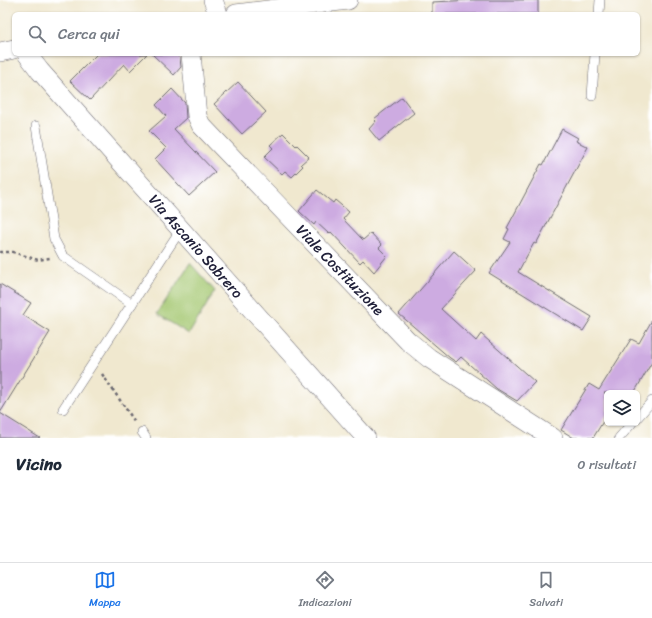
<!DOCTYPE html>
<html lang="it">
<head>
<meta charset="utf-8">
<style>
  body { margin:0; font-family:Sriracha,sans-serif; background:#f2f2f3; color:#1f2937 }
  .controls { position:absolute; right:12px; bottom:12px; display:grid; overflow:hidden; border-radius:6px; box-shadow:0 1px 3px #0004 }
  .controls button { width:36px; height:36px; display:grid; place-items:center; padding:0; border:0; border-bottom:1px solid #e0e1e3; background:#fff; color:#1f2937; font:20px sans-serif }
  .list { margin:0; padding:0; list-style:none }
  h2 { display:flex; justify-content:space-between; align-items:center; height:52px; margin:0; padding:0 16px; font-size:17px }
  h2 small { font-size:13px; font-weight:400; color:#747a83 }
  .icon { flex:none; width:22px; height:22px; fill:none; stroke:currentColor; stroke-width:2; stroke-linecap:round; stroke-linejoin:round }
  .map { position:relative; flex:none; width:652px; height:438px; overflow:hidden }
  .search { position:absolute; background:#fff; box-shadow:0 1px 3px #0004; left:12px; right:12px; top:12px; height:44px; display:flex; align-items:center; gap:10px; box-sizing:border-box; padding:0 14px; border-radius:6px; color:#747a83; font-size:15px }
  .sheet { height:124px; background:#fff }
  nav { display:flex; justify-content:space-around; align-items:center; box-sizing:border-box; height:56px; border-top:1px solid #e0e1e3; background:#fff; font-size:11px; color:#747a83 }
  nav a { display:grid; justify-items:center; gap:2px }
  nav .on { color:#1a73e8 }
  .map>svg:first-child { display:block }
  .green { fill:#a4c771; stroke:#637456 }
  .building { fill:#cdabe1 }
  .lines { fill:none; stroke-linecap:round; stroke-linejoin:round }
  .service-casing { stroke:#6a676f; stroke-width:10 }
  .minor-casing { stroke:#6a676f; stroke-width:20 }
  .path { stroke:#6a676f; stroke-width:2.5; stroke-dasharray:3 3; stroke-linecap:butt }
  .service { stroke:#fff; stroke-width:9 }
  .minor { stroke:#fff; stroke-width:19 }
  .labels { text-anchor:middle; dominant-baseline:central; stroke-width:4; stroke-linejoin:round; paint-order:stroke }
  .street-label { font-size:15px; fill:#22223b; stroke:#fff }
</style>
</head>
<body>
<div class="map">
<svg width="652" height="438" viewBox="0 0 652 438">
  <rect width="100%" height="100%" fill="#fff"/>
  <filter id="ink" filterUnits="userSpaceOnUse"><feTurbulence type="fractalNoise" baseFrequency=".025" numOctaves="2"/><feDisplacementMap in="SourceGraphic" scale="8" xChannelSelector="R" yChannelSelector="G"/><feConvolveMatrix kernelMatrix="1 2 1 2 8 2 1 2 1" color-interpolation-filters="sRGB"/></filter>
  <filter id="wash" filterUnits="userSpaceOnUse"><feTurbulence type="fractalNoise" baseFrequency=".012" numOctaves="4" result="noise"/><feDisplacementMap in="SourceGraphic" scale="16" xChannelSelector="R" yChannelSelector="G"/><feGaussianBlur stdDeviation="0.9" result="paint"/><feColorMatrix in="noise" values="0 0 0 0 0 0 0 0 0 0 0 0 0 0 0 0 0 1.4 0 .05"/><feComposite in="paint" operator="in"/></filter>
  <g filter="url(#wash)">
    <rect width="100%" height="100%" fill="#f0e8cf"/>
    <polygon class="green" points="190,263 215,291 189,334 157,314"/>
    <g id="blocks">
      <g class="building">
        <polygon points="471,0 538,0 538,14 432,14 432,2"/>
        <polygon points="97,54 147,54 130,71 124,64 90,100 70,81"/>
        <polygon points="152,54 176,54 180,58 181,67 174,75"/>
        <polygon points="238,82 266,112 242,134 214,104"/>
        <polygon points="172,89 185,103 186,118 174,129 215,172 189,196 155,159 166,148 149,131 166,116 156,105"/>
        <polygon points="402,97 414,113 379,141 369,129 376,121 374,119"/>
        <polygon points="562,129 578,138 576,141 588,147 536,244 534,243 518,272 592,317 583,331 489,273 510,242 504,239 509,229 507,228 541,164 543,165"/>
        <polygon points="283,133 296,146 297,145 309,157 301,164 303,166 292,177 285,171 282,174 264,157 273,148 270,145"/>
        <polygon points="317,190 333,203 335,200 349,212 343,219 363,240 371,233 382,245 379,248 387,256 374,272 363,260 360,263 331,232 329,234 316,222 314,225 299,211"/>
        <polygon points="454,251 476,271 441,309 476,341 481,334 535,382 517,401 497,389 461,357 456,362 450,358 399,314"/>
        <polygon points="0,284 31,303 23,315 50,332 0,413 40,438 0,438"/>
        <polygon points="652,320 652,362 634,393 604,393 607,394 607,415 593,438 574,438 561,430 589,384 599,390 631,339 639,343"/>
      </g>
    </g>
  </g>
  <g filter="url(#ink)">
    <use href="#blocks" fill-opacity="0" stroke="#6a676f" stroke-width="1"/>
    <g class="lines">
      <defs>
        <g id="service">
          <polyline points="599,14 600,0"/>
          <polyline points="592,96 595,54"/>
          <polyline points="36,126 54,239 63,256 132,304"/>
          <polyline points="63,409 181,229"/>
          <polyline points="637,418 652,401"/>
          <polyline points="142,432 146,438"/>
          <polyline points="619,438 632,423"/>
        </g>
        <g id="minor">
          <polyline points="213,0 218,14"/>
          <polyline points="236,14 348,0"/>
          <polyline points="0,52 14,49"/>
          <path id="s1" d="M27 54 40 71 366 438"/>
          <path id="s2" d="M191 54 197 116 201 125 408 341 429 358 553 438"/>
        </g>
      </defs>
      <use href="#service" class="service-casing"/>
      <use href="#minor" class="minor-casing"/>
      <g class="path">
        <polyline points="0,252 13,252 38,260 50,258"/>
        <polyline points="102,374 135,422"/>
      </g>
      <use href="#service" class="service"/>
      <use href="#minor" class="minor"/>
    </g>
  </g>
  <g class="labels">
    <g class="street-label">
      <text stroke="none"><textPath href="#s1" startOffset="256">Via Ascanio Sobrero</textPath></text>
      <text stroke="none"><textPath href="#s2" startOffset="273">Viale Costituzione</textPath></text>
    </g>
  </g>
</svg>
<div class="controls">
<button><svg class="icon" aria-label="layers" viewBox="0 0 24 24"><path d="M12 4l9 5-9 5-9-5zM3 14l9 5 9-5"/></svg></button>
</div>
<div class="search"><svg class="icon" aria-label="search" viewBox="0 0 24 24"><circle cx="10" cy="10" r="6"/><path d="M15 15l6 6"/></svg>Cerca qui</div>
</div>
<section class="sheet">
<h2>Vicino<small>0 risultati</small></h2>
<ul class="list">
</ul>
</section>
<nav>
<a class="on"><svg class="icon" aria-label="map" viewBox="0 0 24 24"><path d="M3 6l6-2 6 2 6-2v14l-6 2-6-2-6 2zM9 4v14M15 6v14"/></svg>Mappa</a>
<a><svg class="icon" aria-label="directions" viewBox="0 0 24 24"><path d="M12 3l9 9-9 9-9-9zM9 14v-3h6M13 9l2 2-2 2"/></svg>Indicazioni</a>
<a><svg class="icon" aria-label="saved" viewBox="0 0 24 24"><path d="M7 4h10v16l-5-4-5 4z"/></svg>Salvati</a>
</nav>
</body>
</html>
